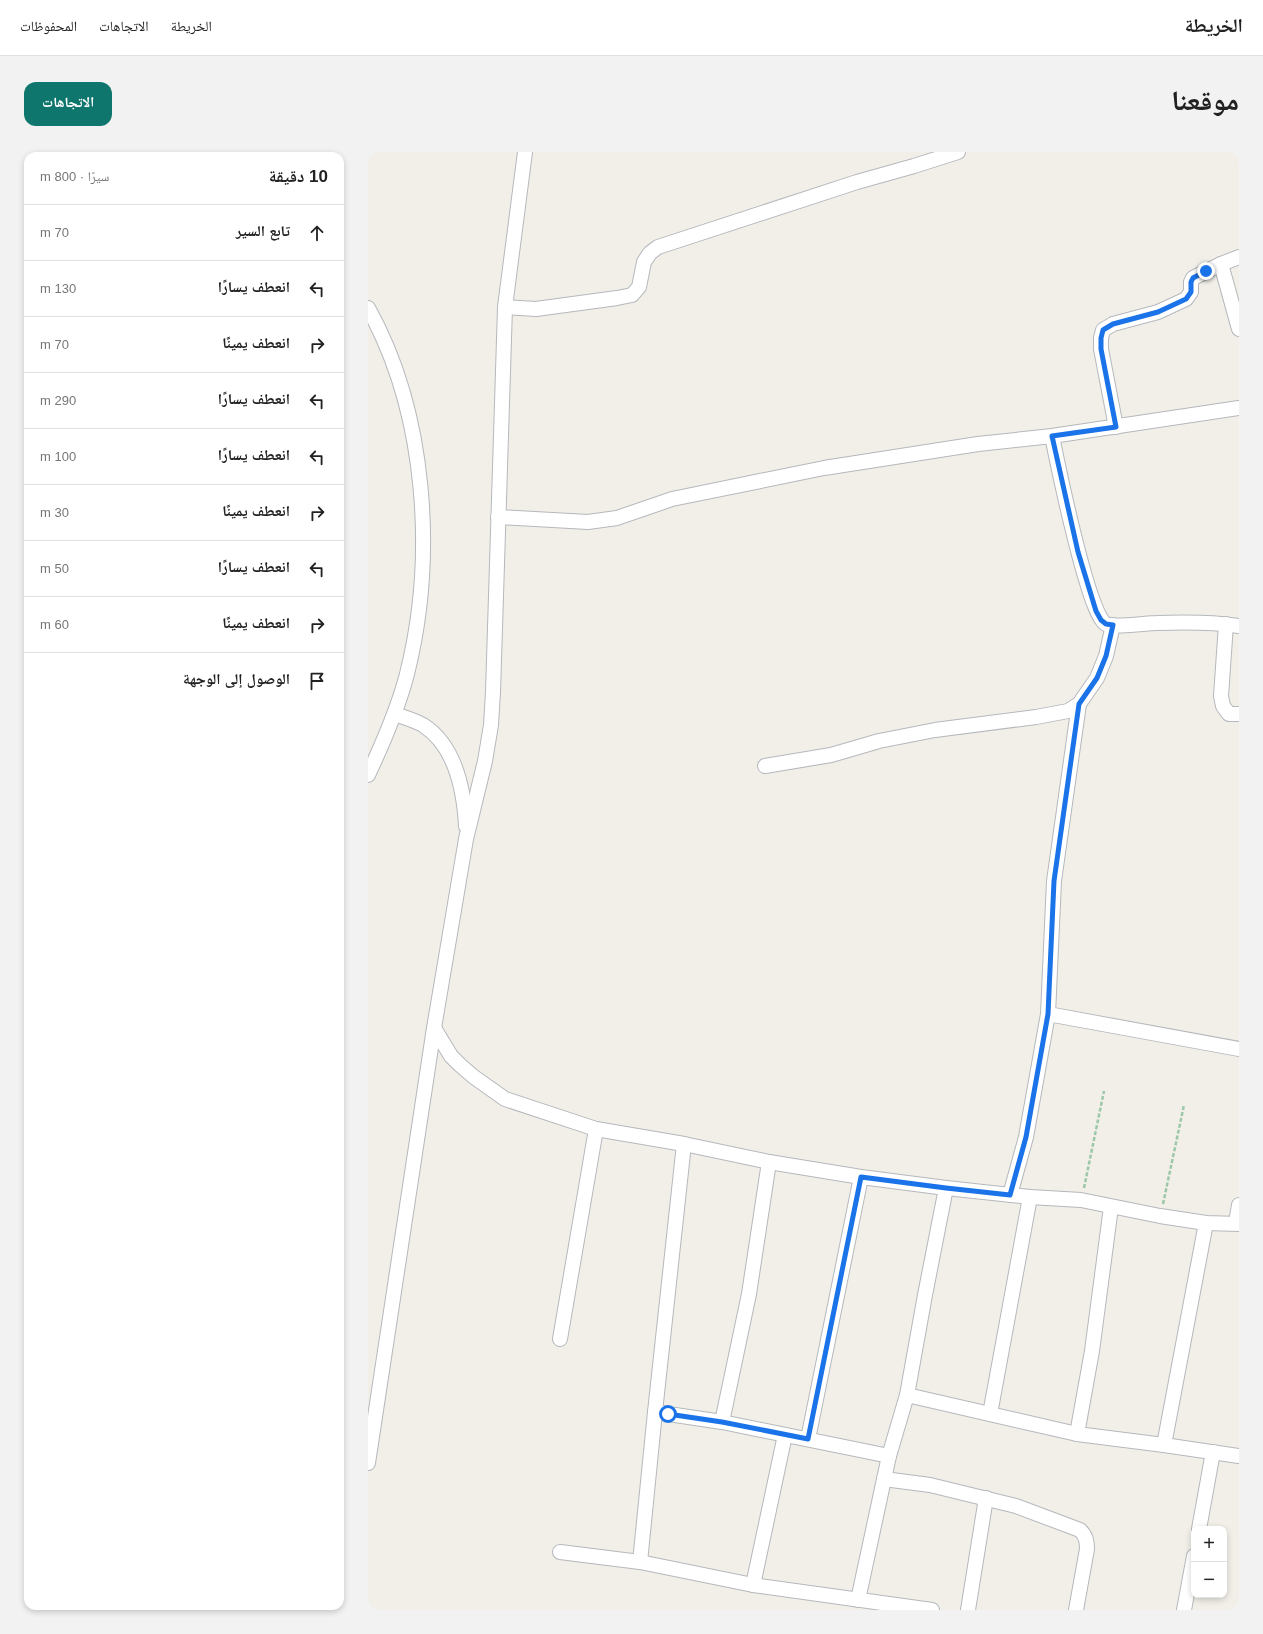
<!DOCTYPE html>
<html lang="ar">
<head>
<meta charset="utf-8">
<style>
  body { margin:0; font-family:Arial,"Noto Naskh Arabic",sans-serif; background:#f2f2f2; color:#222; direction:rtl }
  .controls { position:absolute; right:12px; bottom:12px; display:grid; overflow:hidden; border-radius:8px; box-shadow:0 2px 6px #0003 }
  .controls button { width:36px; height:36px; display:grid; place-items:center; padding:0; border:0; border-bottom:1px solid #e0e0e0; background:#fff; color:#222; font:20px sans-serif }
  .stop { position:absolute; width:12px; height:12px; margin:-9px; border:3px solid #1a73e8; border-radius:50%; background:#fff }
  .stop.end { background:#1a73e8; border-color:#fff; box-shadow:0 1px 4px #0008 }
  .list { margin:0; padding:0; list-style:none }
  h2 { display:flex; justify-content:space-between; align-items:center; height:52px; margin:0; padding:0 16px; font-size:17px }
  h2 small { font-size:13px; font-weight:400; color:#767676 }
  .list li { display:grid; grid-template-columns:26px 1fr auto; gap:12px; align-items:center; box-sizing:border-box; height:56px; padding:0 16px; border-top:1px solid #e0e0e0 }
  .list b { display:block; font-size:15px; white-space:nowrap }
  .list em { font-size:13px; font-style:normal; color:#767676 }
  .icon { flex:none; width:22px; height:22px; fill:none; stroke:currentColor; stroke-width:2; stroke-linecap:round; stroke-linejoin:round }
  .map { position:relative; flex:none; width:871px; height:1458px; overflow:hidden; direction:ltr; border-radius:12px }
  header { display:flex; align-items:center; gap:24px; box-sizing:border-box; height:56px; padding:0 20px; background:#fff; border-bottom:1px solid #e0e0e0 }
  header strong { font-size:19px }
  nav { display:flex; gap:22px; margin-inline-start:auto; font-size:14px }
  .intro { display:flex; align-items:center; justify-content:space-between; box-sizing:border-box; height:96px; padding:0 24px }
  h1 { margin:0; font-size:28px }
  .button { padding:10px 18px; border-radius:12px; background:#0f766e; color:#fff; font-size:14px; font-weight:700 }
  main { display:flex; gap:24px; padding:0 24px }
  aside { flex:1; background:#fff; border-radius:12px; box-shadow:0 2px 6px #0003 }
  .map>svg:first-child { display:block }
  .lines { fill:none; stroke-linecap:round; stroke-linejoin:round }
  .minor-casing { stroke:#b5b8bc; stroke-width:16 }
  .path { stroke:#9cc7a9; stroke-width:2.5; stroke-dasharray:4 2; stroke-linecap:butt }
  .minor { stroke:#fff; stroke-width:14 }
  .route { stroke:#1a73e8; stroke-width:5 }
</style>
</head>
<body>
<header>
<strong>الخريطة</strong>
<nav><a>الخريطة</a><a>الاتجاهات</a><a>المحفوظات</a></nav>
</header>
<div class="intro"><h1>موقعنا</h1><a class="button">الاتجاهات</a></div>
<main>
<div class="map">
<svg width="871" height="1458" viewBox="0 0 871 1458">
  <rect width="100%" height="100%" fill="#f1efe8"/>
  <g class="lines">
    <defs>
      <g id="minor">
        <polyline points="853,112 871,177"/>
        <polyline points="137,155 168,157 249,146 264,143 271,135 276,110 282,101 290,95 489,30 546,14 590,0"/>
        <path d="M0 156C59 262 68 406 39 522 30 557 15 591 0 623"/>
        <polyline points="748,275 733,197 733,186 735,178 745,172 790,160 818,147 823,140 823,130 825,126 853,112 871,105"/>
        <path d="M684 284C689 309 721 466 738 472 746 476 779 471 789 471 816 470 845 470 871 474"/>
        <polyline points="130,365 220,370 249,366 304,347 456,316 610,292 684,284 871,256"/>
        <polyline points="858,472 853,544 855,554 861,562 871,562"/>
        <path d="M26 562C36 565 46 568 55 573 88 594 96 638 98 674"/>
        <polyline points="397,614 463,603 511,589 567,578 668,565 700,559 711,552 729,526 738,504 745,473"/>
        <polyline points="680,862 686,729 711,552"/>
        <polyline points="66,876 83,904 92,913 106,925 137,947 228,977 316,992 401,1010 493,1025 578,1036 662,1045 713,1048 792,1064 838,1071 871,1072"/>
        <polyline points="642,1043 658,985 680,862 871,897"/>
        <polyline points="868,1071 871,1053"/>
        <polyline points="192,1187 228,977"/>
        <polyline points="539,1243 709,1282 796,1293 871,1304"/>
        <polyline points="287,1260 354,1270 521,1304"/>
        <polyline points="622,1262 662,1045"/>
        <polyline points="354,1270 381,1142 401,1010"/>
        <polyline points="709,1282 724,1199 743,1055"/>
        <polyline points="440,1287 493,1025"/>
        <polyline points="796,1293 838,1071"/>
        <polyline points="0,1311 66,876 98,687 117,609 123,573 125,540 137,155 157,0"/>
        <path d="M516 1327 562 1333 648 1354 712 1378C718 1384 719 1389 719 1397L708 1458"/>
        <polyline points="831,1377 845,1300"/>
        <polyline points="192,1400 272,1410 385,1433 564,1458"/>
        <polyline points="272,1410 287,1260 316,992"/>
        <polyline points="385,1433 417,1283"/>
        <polyline points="490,1448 521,1304 539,1243 557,1143 578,1036"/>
        <polyline points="600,1458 618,1346"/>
        <polyline points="816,1458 826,1404"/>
      </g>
    </defs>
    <use href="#minor" class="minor-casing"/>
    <g class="path">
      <polyline points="716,1036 736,939"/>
      <polyline points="795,1052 816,953"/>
    </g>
    <use href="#minor" class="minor"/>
  </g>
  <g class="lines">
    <polyline class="route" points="300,1262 354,1270 440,1287 493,1025 578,1036 642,1043 658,985 680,862 686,729 711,552 729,526 738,504 745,473 738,472 733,468 728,459 710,400 684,284 748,275 733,197 733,186 735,178 745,172 790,160 818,147 823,140 823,130 825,126 838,119"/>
  </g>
</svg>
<div class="controls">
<button>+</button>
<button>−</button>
</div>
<div class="stop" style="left:300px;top:1262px"></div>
<div class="stop end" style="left:838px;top:119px"></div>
</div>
<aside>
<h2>10 دقيقة<small>سيرًا · 800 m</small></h2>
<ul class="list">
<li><svg class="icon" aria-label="ahead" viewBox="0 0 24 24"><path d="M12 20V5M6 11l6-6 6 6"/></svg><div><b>تابع السير</b></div><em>70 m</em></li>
<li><svg class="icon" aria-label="left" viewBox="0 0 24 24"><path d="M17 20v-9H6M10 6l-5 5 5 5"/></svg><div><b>انعطف يسارًا</b></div><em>130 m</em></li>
<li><svg class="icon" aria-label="right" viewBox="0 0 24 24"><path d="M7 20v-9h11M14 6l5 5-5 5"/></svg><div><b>انعطف يمينًا</b></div><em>70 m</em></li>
<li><svg class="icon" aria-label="left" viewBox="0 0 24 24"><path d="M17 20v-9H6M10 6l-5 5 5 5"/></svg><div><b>انعطف يسارًا</b></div><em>290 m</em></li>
<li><svg class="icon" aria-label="left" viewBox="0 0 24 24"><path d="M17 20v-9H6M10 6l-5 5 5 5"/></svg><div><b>انعطف يسارًا</b></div><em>100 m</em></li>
<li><svg class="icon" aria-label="right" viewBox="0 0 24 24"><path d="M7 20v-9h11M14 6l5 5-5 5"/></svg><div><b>انعطف يمينًا</b></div><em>30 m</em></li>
<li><svg class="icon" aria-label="left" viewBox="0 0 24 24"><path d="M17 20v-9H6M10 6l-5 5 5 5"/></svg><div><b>انعطف يسارًا</b></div><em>50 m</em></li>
<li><svg class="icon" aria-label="right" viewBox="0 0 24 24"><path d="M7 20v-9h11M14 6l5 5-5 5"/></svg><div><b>انعطف يمينًا</b></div><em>60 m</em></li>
<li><svg class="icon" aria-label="arrive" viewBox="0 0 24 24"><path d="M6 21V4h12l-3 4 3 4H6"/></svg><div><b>الوصول إلى الوجهة</b></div></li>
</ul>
</aside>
</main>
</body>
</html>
